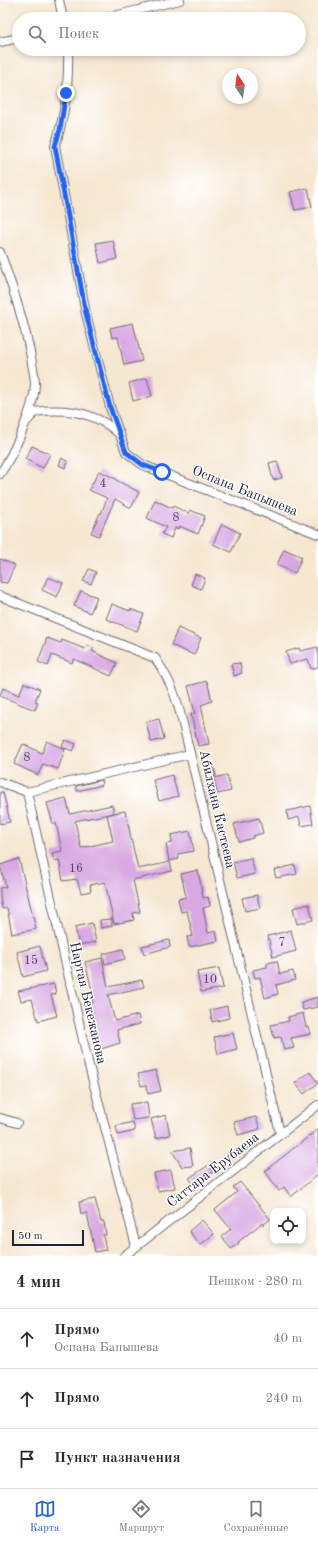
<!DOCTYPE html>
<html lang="ru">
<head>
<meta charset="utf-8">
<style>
  body { margin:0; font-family:"Old Standard TT",serif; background:#f2f2f3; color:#2b2b33 }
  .controls { position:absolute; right:12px; bottom:12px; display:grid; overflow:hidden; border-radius:8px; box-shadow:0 2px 6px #0003 }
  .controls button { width:36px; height:36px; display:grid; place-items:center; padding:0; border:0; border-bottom:1px solid #e1e1e2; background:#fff; color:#2b2b33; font:20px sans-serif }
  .compass { position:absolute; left:222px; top:68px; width:36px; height:36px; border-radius:50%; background:#fff; box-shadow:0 2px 6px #0003; rotate:347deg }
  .scale { position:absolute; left:12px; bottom:10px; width:72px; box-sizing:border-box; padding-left:4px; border:2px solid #22223b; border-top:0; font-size:11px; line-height:14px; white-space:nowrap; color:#22223b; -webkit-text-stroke:3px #fff; paint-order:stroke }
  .stop { position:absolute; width:12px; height:12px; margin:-9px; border:3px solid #2563eb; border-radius:50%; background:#fff }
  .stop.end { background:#2563eb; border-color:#fff; box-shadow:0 1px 4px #0008 }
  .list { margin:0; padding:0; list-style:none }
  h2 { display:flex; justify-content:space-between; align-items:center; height:52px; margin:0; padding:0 16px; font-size:17px }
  h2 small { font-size:13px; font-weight:400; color:#7c7c81 }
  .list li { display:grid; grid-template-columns:26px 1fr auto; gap:12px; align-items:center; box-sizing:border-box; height:60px; padding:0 16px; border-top:1px solid #e1e1e2 }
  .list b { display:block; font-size:15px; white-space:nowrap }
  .list p { margin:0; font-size:13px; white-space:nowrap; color:#7c7c81 }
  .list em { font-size:13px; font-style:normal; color:#7c7c81 }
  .icon { flex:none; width:22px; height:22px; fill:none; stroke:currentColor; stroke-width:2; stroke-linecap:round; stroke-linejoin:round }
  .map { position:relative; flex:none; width:318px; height:1256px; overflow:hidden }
  .search { position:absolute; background:#fff; box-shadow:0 2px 6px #0003; left:12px; right:12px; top:12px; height:44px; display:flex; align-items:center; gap:10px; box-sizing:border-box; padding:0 14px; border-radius:22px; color:#7c7c81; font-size:15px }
  .sheet { height:232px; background:#fff }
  nav { display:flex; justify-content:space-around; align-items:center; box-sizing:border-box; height:56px; border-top:1px solid #e1e1e2; background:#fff; font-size:11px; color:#7c7c81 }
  nav a { display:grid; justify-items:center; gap:2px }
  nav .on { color:#2563eb }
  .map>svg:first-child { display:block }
  .building { fill:#d8a8e2; fill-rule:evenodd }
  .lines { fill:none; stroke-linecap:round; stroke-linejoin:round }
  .minor-casing { stroke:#6c6770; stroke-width:10 }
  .minor { stroke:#fff; stroke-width:8 }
  .route { stroke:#2563eb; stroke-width:5 }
  .labels { text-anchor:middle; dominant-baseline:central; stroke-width:3; stroke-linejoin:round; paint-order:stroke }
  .number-label { font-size:12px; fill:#504465 }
  .street-label { font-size:14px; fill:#22223b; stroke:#fff }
</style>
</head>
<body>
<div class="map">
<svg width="318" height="1256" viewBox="0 0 318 1256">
  <rect width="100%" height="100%" fill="#fff"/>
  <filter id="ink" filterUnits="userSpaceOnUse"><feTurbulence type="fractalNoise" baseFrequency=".025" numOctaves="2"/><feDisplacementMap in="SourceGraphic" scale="8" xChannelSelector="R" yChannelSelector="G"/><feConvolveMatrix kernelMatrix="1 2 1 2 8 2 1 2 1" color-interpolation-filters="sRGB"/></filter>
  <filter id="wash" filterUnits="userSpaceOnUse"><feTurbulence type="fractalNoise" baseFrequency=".012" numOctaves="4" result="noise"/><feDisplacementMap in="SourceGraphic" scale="16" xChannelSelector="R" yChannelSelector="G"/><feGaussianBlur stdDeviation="0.9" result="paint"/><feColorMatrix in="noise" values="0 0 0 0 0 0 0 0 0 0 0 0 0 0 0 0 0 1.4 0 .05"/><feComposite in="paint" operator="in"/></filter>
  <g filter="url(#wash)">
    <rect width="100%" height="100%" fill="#f6e7d1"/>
    <g id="blocks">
      <g class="building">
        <polygon points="308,188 312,207 295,210 290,192"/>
        <polygon points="113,240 117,259 100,263 96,243"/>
        <polygon points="133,323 142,361 124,365 118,337 112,338 110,328"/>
        <polygon points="147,378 152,396 133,401 129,383"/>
        <polygon points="32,446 50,454 43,468 25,459"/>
        <polygon points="62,458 68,462 65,468 59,465"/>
        <polygon points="277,461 282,478 273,480 269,463"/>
        <polygon points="99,471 116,479 116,480 139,492 131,508 115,499 99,536 91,533 100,513 101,514 107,498 89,490"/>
        <polygon points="155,500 172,508 173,506 188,513 190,510 205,516 198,534 179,526 178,529 175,528 171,538 162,534 166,527 147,518"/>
        <polygon points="222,524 240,533 231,552 213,544"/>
        <polygon points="284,549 302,557 295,573 277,565"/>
        <polygon points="0,559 15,565 7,583 0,582"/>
        <polygon points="89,569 96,572 91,584 83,581"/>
        <polygon points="195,574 205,578 201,589 191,585"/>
        <polygon points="48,577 63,583 57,597 42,590"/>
        <polygon points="81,591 97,597 90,613 74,606"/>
        <polygon points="112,604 130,611 130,609 144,614 137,631 106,619"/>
        <polygon points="178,628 201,638 194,655 171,645"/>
        <polygon points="47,638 61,643 62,640 85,649 87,645 94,648 92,651 117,663 111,676 74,659 72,663 52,655 48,666 38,662"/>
        <polygon points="318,647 318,667 311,669 308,659 290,664 286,652 299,648 300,651"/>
        <polygon points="240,663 242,673 234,676 231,664"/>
        <polygon points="207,681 212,701 201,705 209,744 198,746 191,714 195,713 188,686"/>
        <polygon points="24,683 40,689 35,701 38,702 35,710 0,696 3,688 19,695"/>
        <polygon points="159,719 164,739 151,742 146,722"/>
        <polygon points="65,740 76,744 73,751 62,747"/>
        <polygon points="47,741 65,749 58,769 43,764 38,775 14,764 23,744 42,753"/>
        <polygon points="214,768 216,776 207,778 205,770"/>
        <polygon points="172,775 178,796 159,801 153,780"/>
        <polygon points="227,775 231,791 217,794 214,778"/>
        <polygon points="101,780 102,785 77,791 76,786"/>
        <polygon points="0,792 3,792 10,822 0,824"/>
        <path d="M66 798 70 814 112 805 114 813 125 811 138 869 170 862 172 871 133 880 140 912 133 913 134 920 114 924 105 882 90 885 91 891 81 893 77 879 63 881 59 860 54 861 52 853 62 851 56 823 53 824 47 803ZM114 813 107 815 113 841 81 848 75 821Z"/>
        <polygon points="310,806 313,824 301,826 299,817 288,820 287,811"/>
        <polygon points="259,818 263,833 253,836 253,838 239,842 234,824"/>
        <polygon points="190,831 194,851 178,854 179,859 169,861 166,844 172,843 171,835"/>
        <polygon points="251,858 255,874 237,878 233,862"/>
        <polygon points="19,859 36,929 12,934 7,908 2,909 0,897 0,888 6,887 0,865"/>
        <polygon points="295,865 297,874 276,878 274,870"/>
        <polygon points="198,870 203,898 208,897 210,906 203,908 208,933 216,931 218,941 189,947 187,937 193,936 187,911 181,912 178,899 186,897 181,874"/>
        <polygon points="257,895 260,908 245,911 242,898"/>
        <polygon points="309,904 313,920 297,924 293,908"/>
        <polygon points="112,919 112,926 101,928 100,920"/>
        <polygon points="92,923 96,942 79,945 75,927"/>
        <polygon points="291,930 296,951 273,957 268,936"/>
        <polygon points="169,940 170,947 144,954 142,946"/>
        <polygon points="40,946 46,971 23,977 17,952"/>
        <polygon points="123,949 125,959 105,964 103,954"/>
        <polygon points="102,958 108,987 142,980 144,987 108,995 115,1021 138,1015 140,1024 117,1030 120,1043 101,1049 90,1004 93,1003 92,990 85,962"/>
        <polygon points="277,961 280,974 293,971 295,980 276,985 278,994 265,998 260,977 255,978 253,970 267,967 267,963"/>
        <polygon points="219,968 223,988 201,992 197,972"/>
        <polygon points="54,984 56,994 51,995 57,1016 38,1021 32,999 21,1001 18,991"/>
        <polygon points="318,997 318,1007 303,1010 301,1002"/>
        <polygon points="227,1006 229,1018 212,1022 210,1010"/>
        <polygon points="303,1013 306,1027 309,1027 311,1034 291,1038 294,1048 284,1050 281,1037 274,1038 271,1025 289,1021 288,1017"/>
        <polygon points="233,1033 237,1049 218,1054 214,1037"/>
        <polygon points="156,1070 161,1091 148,1094 146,1085 141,1086 138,1074"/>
        <polygon points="310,1072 318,1083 304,1094 295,1083"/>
        <polygon points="147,1102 149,1118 133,1120 130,1104"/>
        <polygon points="166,1115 170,1135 156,1138 151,1119"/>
        <polygon points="256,1117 260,1129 238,1135 234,1122"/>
        <polygon points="133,1122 135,1131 118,1135 116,1126"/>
        <polygon points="318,1129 318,1174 291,1197 284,1187 279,1191 265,1171"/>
        <polygon points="190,1148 193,1166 182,1167 172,1151"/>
        <polygon points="209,1165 213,1172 194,1185 189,1178"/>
        <polygon points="171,1170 175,1188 158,1191 154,1173"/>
        <polygon points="240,1182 270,1219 263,1225 262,1223 238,1242 239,1243 231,1249 222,1236 231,1229 215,1210 237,1192 233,1187"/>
        <polygon points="95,1199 101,1222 104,1222 106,1235 103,1235 106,1250 95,1252 87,1213 81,1214 79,1202"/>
        <polygon points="202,1220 214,1234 200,1245 189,1231"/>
      </g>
    </g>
  </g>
  <g filter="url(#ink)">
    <use href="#blocks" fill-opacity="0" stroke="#6c6770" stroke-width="1"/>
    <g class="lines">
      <defs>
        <g id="minor">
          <polyline points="59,0 63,19"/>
          <polyline points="101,19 180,0"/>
          <polyline points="0,42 19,38"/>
          <path d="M68 49C69 81 65 116 55 146L86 314 110 407 126 452 143 465 318 534"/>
          <path d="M0 252C13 288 26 326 32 363 33 370 35 377 35 384 34 409 14 453 0 474"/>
          <path d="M28 420 35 412C65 408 95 412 118 433"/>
          <path d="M0 596 155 658C172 683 177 699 184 728L280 1133"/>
          <polyline points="0,782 27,792"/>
          <polyline points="27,792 88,1062 136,1246"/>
          <polyline points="27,792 190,754"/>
          <polyline points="0,1118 17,1123"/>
          <polyline points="124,1256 318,1105"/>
        </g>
      </defs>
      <use href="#minor" class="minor-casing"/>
      <use href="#minor" class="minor"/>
    </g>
  </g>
  <g class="lines" filter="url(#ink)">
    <polyline class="route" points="66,93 60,130 55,146 86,314 110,407 126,452 143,465 162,472"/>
  </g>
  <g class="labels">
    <g class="number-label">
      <text x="103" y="484">4</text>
      <text x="176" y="518">8</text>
      <text x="27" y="758">8</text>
      <text x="76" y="869">16</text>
      <text x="282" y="943">7</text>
      <text x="31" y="961">15</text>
      <text x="210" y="980">10</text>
    </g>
    <g class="street-label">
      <text transform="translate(245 491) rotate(22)">Оспана Бапышева</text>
      <text transform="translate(217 809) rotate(77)">Абилхана Кастеева</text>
      <text transform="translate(88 1003) rotate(77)">Нартая Бекежанова</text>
      <text transform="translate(213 1170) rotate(-38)">Саттара Ерубаева</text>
    </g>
  </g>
</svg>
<div class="controls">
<button><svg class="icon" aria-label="locate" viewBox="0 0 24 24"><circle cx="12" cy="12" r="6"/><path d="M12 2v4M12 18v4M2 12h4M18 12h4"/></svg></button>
</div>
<svg class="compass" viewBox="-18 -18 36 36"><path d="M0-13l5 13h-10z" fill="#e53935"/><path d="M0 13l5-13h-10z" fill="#7c7c81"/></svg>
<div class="scale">50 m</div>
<div class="stop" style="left:162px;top:472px"></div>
<div class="stop end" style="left:66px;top:93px"></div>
<div class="search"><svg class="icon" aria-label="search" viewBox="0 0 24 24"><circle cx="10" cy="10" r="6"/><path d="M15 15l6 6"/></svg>Поиск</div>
</div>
<section class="sheet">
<h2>4 мин<small>Пешком · 280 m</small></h2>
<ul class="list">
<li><svg class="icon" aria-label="ahead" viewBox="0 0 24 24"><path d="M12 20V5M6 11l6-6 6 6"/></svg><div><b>Прямо</b><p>Оспана Бапышева</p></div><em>40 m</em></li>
<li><svg class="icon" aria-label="ahead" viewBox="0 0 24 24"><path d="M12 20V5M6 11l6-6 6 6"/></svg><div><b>Прямо</b></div><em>240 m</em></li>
<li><svg class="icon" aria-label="arrive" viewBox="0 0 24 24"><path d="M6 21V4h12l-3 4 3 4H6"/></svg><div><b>Пункт назначения</b></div></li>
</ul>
</section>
<nav>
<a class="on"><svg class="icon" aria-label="map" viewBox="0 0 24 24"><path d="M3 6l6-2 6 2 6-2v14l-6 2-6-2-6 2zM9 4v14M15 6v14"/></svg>Карта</a>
<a><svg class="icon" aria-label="directions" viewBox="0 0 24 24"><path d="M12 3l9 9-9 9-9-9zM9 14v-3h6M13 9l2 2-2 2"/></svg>Маршрут</a>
<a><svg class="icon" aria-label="saved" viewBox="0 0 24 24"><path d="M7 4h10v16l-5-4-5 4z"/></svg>Сохранённые</a>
</nav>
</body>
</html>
